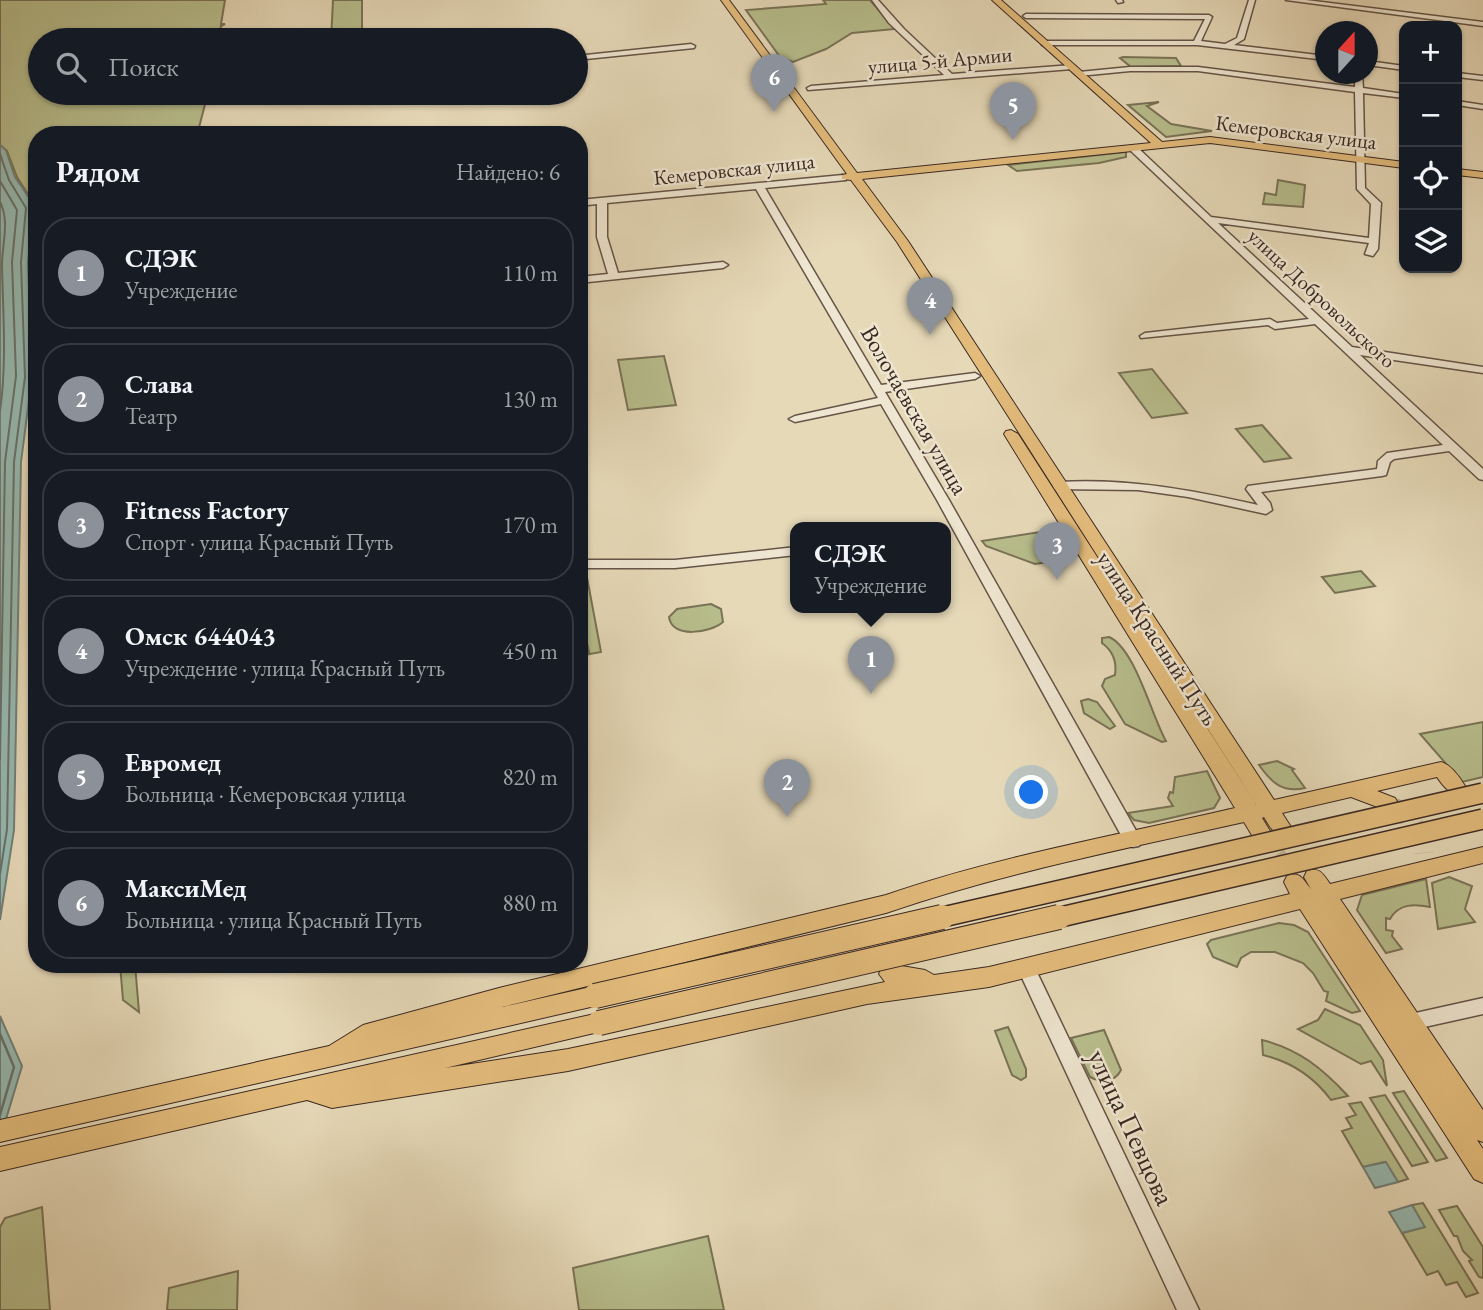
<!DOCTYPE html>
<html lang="ru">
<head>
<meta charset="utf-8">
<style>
  body { margin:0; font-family:"EB Garamond",serif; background:#20242c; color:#f1f3f6 }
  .controls { position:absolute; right:21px; top:21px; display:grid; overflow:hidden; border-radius:14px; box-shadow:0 2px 5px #0004 }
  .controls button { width:63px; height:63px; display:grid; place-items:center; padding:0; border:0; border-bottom:2px solid #363941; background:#171b24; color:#f1f3f6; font:35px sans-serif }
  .compass { position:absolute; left:1315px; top:21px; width:63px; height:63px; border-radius:50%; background:#171b24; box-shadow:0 2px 5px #0004; rotate:21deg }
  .you { position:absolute; left:1032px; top:793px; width:24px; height:24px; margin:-18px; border:5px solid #fff; border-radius:50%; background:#1a73e8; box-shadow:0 0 0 10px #1a73e833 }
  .badge { display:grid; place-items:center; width:46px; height:46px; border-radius:50%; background:#8c9099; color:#fff; font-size:23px; font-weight:700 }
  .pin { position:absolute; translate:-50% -58px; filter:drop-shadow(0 2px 4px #0008) }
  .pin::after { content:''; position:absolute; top:37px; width:24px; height:21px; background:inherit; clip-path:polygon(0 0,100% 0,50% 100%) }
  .popup { position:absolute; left:790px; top:522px; width:161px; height:91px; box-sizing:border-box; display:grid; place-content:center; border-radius:14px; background:#171b24; filter:drop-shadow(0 2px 5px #0005); font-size:23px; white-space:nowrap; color:#9ea1a6 }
  .popup b { font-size:26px; color:#f1f3f6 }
  .popup::after { content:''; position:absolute; left:50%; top:100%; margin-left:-14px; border:14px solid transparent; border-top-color:#171b24 }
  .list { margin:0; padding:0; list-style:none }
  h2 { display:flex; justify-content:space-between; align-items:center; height:91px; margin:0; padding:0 28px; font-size:30px }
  h2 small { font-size:23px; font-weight:400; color:#9ea1a6 }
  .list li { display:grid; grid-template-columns:46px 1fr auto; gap:21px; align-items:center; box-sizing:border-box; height:112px; margin:0 14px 14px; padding:0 14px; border:2px solid #363941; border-radius:28px }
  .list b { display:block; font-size:26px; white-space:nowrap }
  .list p { margin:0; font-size:23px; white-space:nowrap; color:#9ea1a6 }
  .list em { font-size:23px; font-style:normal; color:#9ea1a6 }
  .icon { flex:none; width:38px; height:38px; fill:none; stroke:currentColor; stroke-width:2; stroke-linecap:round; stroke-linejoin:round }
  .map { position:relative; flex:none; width:1483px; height:1310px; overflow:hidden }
  .search { position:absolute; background:#171b24; box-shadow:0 2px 5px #0004; left:28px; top:28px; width:560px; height:77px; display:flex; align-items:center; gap:18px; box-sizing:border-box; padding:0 24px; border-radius:38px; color:#9ea1a6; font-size:26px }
  .panel { position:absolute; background:#171b24; box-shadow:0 2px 5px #0004; left:28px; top:126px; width:560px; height:847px; border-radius:28px }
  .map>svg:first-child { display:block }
  .green { fill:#b8be8d; stroke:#797357; stroke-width:2 }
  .water { fill:#96bab2; stroke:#718078; stroke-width:2 }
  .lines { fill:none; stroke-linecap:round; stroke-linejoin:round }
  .shore-far1 { stroke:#68716a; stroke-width:2 }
  .shore { stroke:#68716a; stroke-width:2.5 }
  .major-tunnel { stroke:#c4b69a; stroke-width:19; stroke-dasharray:19 10; stroke-linecap:butt }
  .minor-casing { stroke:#655447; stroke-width:3 }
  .major-casing { stroke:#3a2821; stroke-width:2 }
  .minor { fill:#efe6d1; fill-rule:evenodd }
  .major { fill:#e3bc7c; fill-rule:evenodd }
  .major-bridge-far1-casing { stroke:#3a2821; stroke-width:22; stroke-linecap:butt }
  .major-bridge-casing { stroke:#3a2821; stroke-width:26; stroke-linecap:butt }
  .major-bridge-far1 { stroke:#e3bc7c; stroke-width:19 }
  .major-bridge { stroke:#e3bc7c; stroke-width:24 }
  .labels { text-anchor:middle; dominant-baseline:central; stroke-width:5; stroke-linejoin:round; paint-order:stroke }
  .far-street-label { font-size:21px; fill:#3a2821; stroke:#efe6d1 }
  .street-label { font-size:24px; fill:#3a2821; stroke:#efe6d1 }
  .near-street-label { font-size:28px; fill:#3a2821; stroke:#efe6d1 }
</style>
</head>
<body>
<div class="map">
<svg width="1483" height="1310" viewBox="0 0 1483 1310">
  <rect width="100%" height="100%" fill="#e6d9b8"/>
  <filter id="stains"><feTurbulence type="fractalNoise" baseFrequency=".00286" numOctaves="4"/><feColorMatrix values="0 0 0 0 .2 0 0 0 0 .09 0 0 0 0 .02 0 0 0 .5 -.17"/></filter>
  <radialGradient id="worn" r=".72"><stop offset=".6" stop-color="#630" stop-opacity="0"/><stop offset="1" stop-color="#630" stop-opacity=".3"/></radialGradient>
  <g class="green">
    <polygon points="0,0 225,0 221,24 225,24 221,26 218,40 40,40 40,93 208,93 197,135 37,135 37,254 29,262 35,205 17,177 7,151 0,145"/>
    <polygon points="333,0 362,0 362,37 331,40"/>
    <polygon points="823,0 870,0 895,29 852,33 826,49 793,62 780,57 746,10 826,4"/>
    <polygon points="1123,57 1176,58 1181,66 1131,67 1120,58"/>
    <polygon points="1159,102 1147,106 1171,124 1212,131 1166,137 1128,105"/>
    <polygon points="1126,152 1126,157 1099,163 1017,171 1008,165"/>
    <polygon points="1278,180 1305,185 1303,207 1263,204 1265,193 1276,195"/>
    <polygon points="664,356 676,405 628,410 618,360"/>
    <polygon points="1152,369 1187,413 1152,418 1119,373"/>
    <polygon points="1262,425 1291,458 1264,462 1236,429"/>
    <polygon points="1040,532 1056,561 1035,564 986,546 982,541"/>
    <polygon points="1361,571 1375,586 1335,593 1322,577"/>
    <polygon points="579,572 586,572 601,652 579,656 579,653 589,652 579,608"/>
    <path d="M711 604 721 609 723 622C710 633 672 639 669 617L677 609Z"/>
    <path d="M1109 637C1135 648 1152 717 1166 741L1162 742 1125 724 1102 686 1105 679 1115 675C1117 662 1113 651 1102 643V638Z"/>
    <polygon points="1088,699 1097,702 1115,726 1110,729 1084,713 1081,701"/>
    <polygon points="1483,722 1483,777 1462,782 1420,734"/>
    <path d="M1277 761 1294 769 1292 770 1305 788C1282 793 1272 783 1259 765Z"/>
    <polygon points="1207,771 1220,798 1214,808 1149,823 1134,820 1128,813 1173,806 1168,798 1170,792 1173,793 1175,777"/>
    <polygon points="1449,877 1472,886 1465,909 1475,922 1438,929 1432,883"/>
    <path d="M1426 879 1430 907C1415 904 1399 903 1390 919L1386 918V930L1393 931 1392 936 1402 949 1386 953 1357 910 1362 895Z"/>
    <polygon points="1279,923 1294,925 1308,932 1360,1011 1352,1013 1326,1001 1328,992 1324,991 1313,973 1303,963 1275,952 1251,952 1241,958 1237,967 1213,957 1207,944 1211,940"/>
    <polygon points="120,964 135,964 139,1012 123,1000"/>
    <polygon points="1325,1009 1360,1025 1383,1060 1387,1086 1371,1061 1361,1064 1298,1029 1318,1020"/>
    <polygon points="1008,1027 1026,1069 1026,1077 1021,1080 1012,1075 995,1031"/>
    <path d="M1104 1030 1121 1070C1115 1082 1102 1083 1090 1077L1071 1038Z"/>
    <path d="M1262 1040C1299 1049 1323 1069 1348 1096L1331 1100C1314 1077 1292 1062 1263 1055Z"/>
    <polygon points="1404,1091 1447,1158 1436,1161 1393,1093"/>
    <polygon points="1385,1095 1428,1162 1412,1166 1370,1098"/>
    <polygon points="1361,1102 1408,1179 1398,1182 1385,1162 1363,1167 1342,1131 1352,1128 1346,1118 1356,1115 1349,1104"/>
    <polygon points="1423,1203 1478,1293 1466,1297 1457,1282 1446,1285 1438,1271 1427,1275 1402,1233 1424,1227 1412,1205"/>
    <polygon points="1457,1206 1483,1247 1483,1278 1479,1277 1469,1261 1472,1260 1463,1251 1457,1236 1454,1236 1439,1210"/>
    <polygon points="42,1207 50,1310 0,1310 0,1227 5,1218"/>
    <polygon points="708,1236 724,1310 579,1310 573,1268"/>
    <polygon points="238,1271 237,1310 167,1310 169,1288"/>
  </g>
  <g class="water">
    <polygon points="0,145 6,150 15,177 34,205 28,262 32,377 21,462 14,830 0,920"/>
    <polygon points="0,1016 22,1066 0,1139"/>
    <polygon points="1386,1162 1398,1182 1375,1188 1363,1167"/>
    <polygon points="1412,1205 1425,1227 1402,1233 1389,1212"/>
  </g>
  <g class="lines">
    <g class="shore-far1">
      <polyline points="0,154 9,180 26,208 21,262 25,377 14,462 7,829 0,874"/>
      <polyline points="0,181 17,210 12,262 16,376 5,462 0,759"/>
      <path d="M0 202C10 221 2 244 2 265 3 314 7 362 0 411"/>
    </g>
    <polyline class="shore" points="0,1034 14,1067 0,1115"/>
    <g class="major-tunnel">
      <path d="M1393 806C1411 817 1422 832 1424 853"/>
      <polyline points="1260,831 1294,882"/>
    </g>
    <defs>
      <g id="minor">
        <polygon points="872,0 878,0 904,29 952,74 1072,65 1076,67 1072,69 808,90 807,88 811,86 944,75 889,23"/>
        <polygon points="1116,0 1122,0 1123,2 1118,3"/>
        <polygon points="1249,0 1255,0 1244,39 1234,45 1326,56 1326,60 1197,45 1042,45 1042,41 1194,41 1205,19 1026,18 1023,16 1026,14 1209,15 1212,17 1201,41 1225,44 1237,38"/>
        <polygon points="1286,0 1306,0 1483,22 1483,26"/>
        <polygon points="691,44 695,46 694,48 576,60 576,56"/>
        <polygon points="1368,61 1404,66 1404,70 1368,65"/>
        <path d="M1130 67H1198L1355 87V74H1362L1363 88 1404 94V98L1363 93 1365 188 1381 203 1378 249 1373 256 1365 254 1369 243 1218 223 1352 347 1483 367V373L1360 355 1483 469V480L1479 479 1449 451 1394 459 1390 462 1386 475 1382 476 1261 492 1270 503 1272 510 1266 514 1188 497 1138 490 1055 489 1053 486 1055 483 1059 482C1128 478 1192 490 1258 505L1246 489 1248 486 1377 469 1378 461 1387 453 1443 445 1315 324 1275 329 1268 325 1141 338 1140 336 1145 333 1270 319 1277 323 1309 319 1131 151V147H1137L1211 217 1369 238 1371 204 1357 189 1355 92 1198 71H1130L1079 76 1075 74 1079 72Z"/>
        <polygon points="1457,73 1483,76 1483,80 1457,77"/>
        <polygon points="1457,101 1483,105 1483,109 1457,105"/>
        <polygon points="843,175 846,176 846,180 765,188 881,385 975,373 980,376 975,379 885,392 949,500 1139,836 1141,841 1139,846 1133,847 1127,846 937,500 881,404 795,422 789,419 795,416 878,398 756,189 607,203 607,237 618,273 723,262 728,265 723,268 579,283 579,277 608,274 597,237 597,204 579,206 579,200"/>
        <polygon points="796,547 796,555 675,568 579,568 579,560 675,560"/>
        <polygon points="1026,959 1032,962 1199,1310 1177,1310 1017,967 1020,962"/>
        <polygon points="1483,998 1483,1014 1411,1030 1405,1028 1402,1022 1405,1016 1411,1014"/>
      </g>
      <g id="major">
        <path d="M721 0H729L857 173 1151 143 992 0H1001L1162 142 1210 137 1404 162V168L1210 143 862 179 908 241 1274 800 1441 762C1451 765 1459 776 1465 786L1462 791C1449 795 1444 787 1437 777L1377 791 1395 798 1398 803 1395 808 1388 811 1351 797 1282 813 1291 827 1288 833C1274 837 1271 828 1264 817L1262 818 1270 831 1267 837 1260 839 1253 837 1244 822C1124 849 1002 873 886 913L502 1007 595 986 603 989 606 996 603 1003 595 1006 0 1142V1120L329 1046 363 1025 499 988 886 895C999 856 1119 835 1235 808L1004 434 1006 431 1011 430 1018 434 1256 804 897 242 851 180 842 179V175L847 174Z"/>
        <polygon points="1457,169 1483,172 1483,178 1457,175"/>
        <path d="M1483 847V863L1340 899 1483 1110V1142L1477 1140 1483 1149V1183L1474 1179 1300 909 989 987 867 1004 568 1071 332 1108 307 1100 0 1171V1147L599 1013 607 1016 610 1023 607 1030 445 1068 568 1049 885 982 879 974 882 967 890 964 925 970 934 975 989 967 1290 894 1284 882 1287 876C1301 871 1303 880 1311 889L1304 877 1307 871C1320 867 1323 874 1330 884Z"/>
      </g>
    </defs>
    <use href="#minor" class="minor-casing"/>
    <use href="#major" class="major-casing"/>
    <use href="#minor" class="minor"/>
    <use href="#major" class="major"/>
    <defs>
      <g id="major-bridge-far1">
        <polyline points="934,919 1483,793"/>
        <polyline points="1052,919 1483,819"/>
      </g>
      <g id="major-bridge">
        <polyline points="595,996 942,917"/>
        <polyline points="599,1023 1059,917"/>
      </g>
    </defs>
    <use href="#major-bridge-far1" class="major-bridge-far1-casing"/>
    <use href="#major-bridge" class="major-bridge-casing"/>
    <use href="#major-bridge-far1" class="major-bridge-far1"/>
    <use href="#major-bridge" class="major-bridge"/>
  </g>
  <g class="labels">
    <g class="far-street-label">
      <text transform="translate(940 60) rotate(-5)">улица 5-й Армии</text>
      <text transform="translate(1296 132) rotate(7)">Кемеровская улица</text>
      <text transform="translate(734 169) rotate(-6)">Кемеровская улица</text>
      <text transform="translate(1322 298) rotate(43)">улица Добровольского</text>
    </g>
    <g class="street-label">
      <text transform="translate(915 410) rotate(60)">Волочаевская улица</text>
      <text transform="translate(1158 638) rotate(57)">улица Красный Путь</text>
    </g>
    <g class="near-street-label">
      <text transform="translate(1132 1127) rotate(65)">улица Певцова</text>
    </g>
  </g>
  <rect width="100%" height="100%" filter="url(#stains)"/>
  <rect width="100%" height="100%" fill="url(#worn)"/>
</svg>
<div class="controls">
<button>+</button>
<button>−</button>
<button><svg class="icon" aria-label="locate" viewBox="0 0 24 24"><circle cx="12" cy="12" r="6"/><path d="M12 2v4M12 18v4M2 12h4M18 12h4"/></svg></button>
<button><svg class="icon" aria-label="layers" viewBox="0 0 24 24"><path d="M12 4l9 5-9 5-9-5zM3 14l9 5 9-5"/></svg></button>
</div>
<svg class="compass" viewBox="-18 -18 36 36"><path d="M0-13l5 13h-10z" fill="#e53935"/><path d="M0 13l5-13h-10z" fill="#9ea1a6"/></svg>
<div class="you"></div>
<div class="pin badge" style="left:871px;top:694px">1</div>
<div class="popup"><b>СДЭК</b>Учреждение</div>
<div class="pin badge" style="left:787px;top:817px">2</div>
<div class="pin badge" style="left:1057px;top:580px">3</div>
<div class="pin badge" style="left:930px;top:335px">4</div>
<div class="pin badge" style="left:1013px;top:140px">5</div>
<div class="pin badge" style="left:774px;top:112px">6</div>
<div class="search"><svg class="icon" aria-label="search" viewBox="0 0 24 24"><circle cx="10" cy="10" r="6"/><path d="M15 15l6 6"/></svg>Поиск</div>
<section class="panel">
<h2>Рядом<small>Найдено: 6</small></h2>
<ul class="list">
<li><span class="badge">1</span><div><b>СДЭК</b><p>Учреждение</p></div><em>110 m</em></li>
<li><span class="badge">2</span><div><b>Слава</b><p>Театр</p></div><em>130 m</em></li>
<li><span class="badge">3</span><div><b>Fitness Factory</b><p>Спорт · улица Красный Путь</p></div><em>170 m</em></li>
<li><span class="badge">4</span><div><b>Омск 644043</b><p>Учреждение · улица Красный Путь</p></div><em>450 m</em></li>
<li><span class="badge">5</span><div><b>Евромед</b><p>Больница · Кемеровская улица</p></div><em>820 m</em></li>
<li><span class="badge">6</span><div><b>МаксиМед</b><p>Больница · улица Красный Путь</p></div><em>880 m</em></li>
</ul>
</section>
</div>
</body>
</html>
